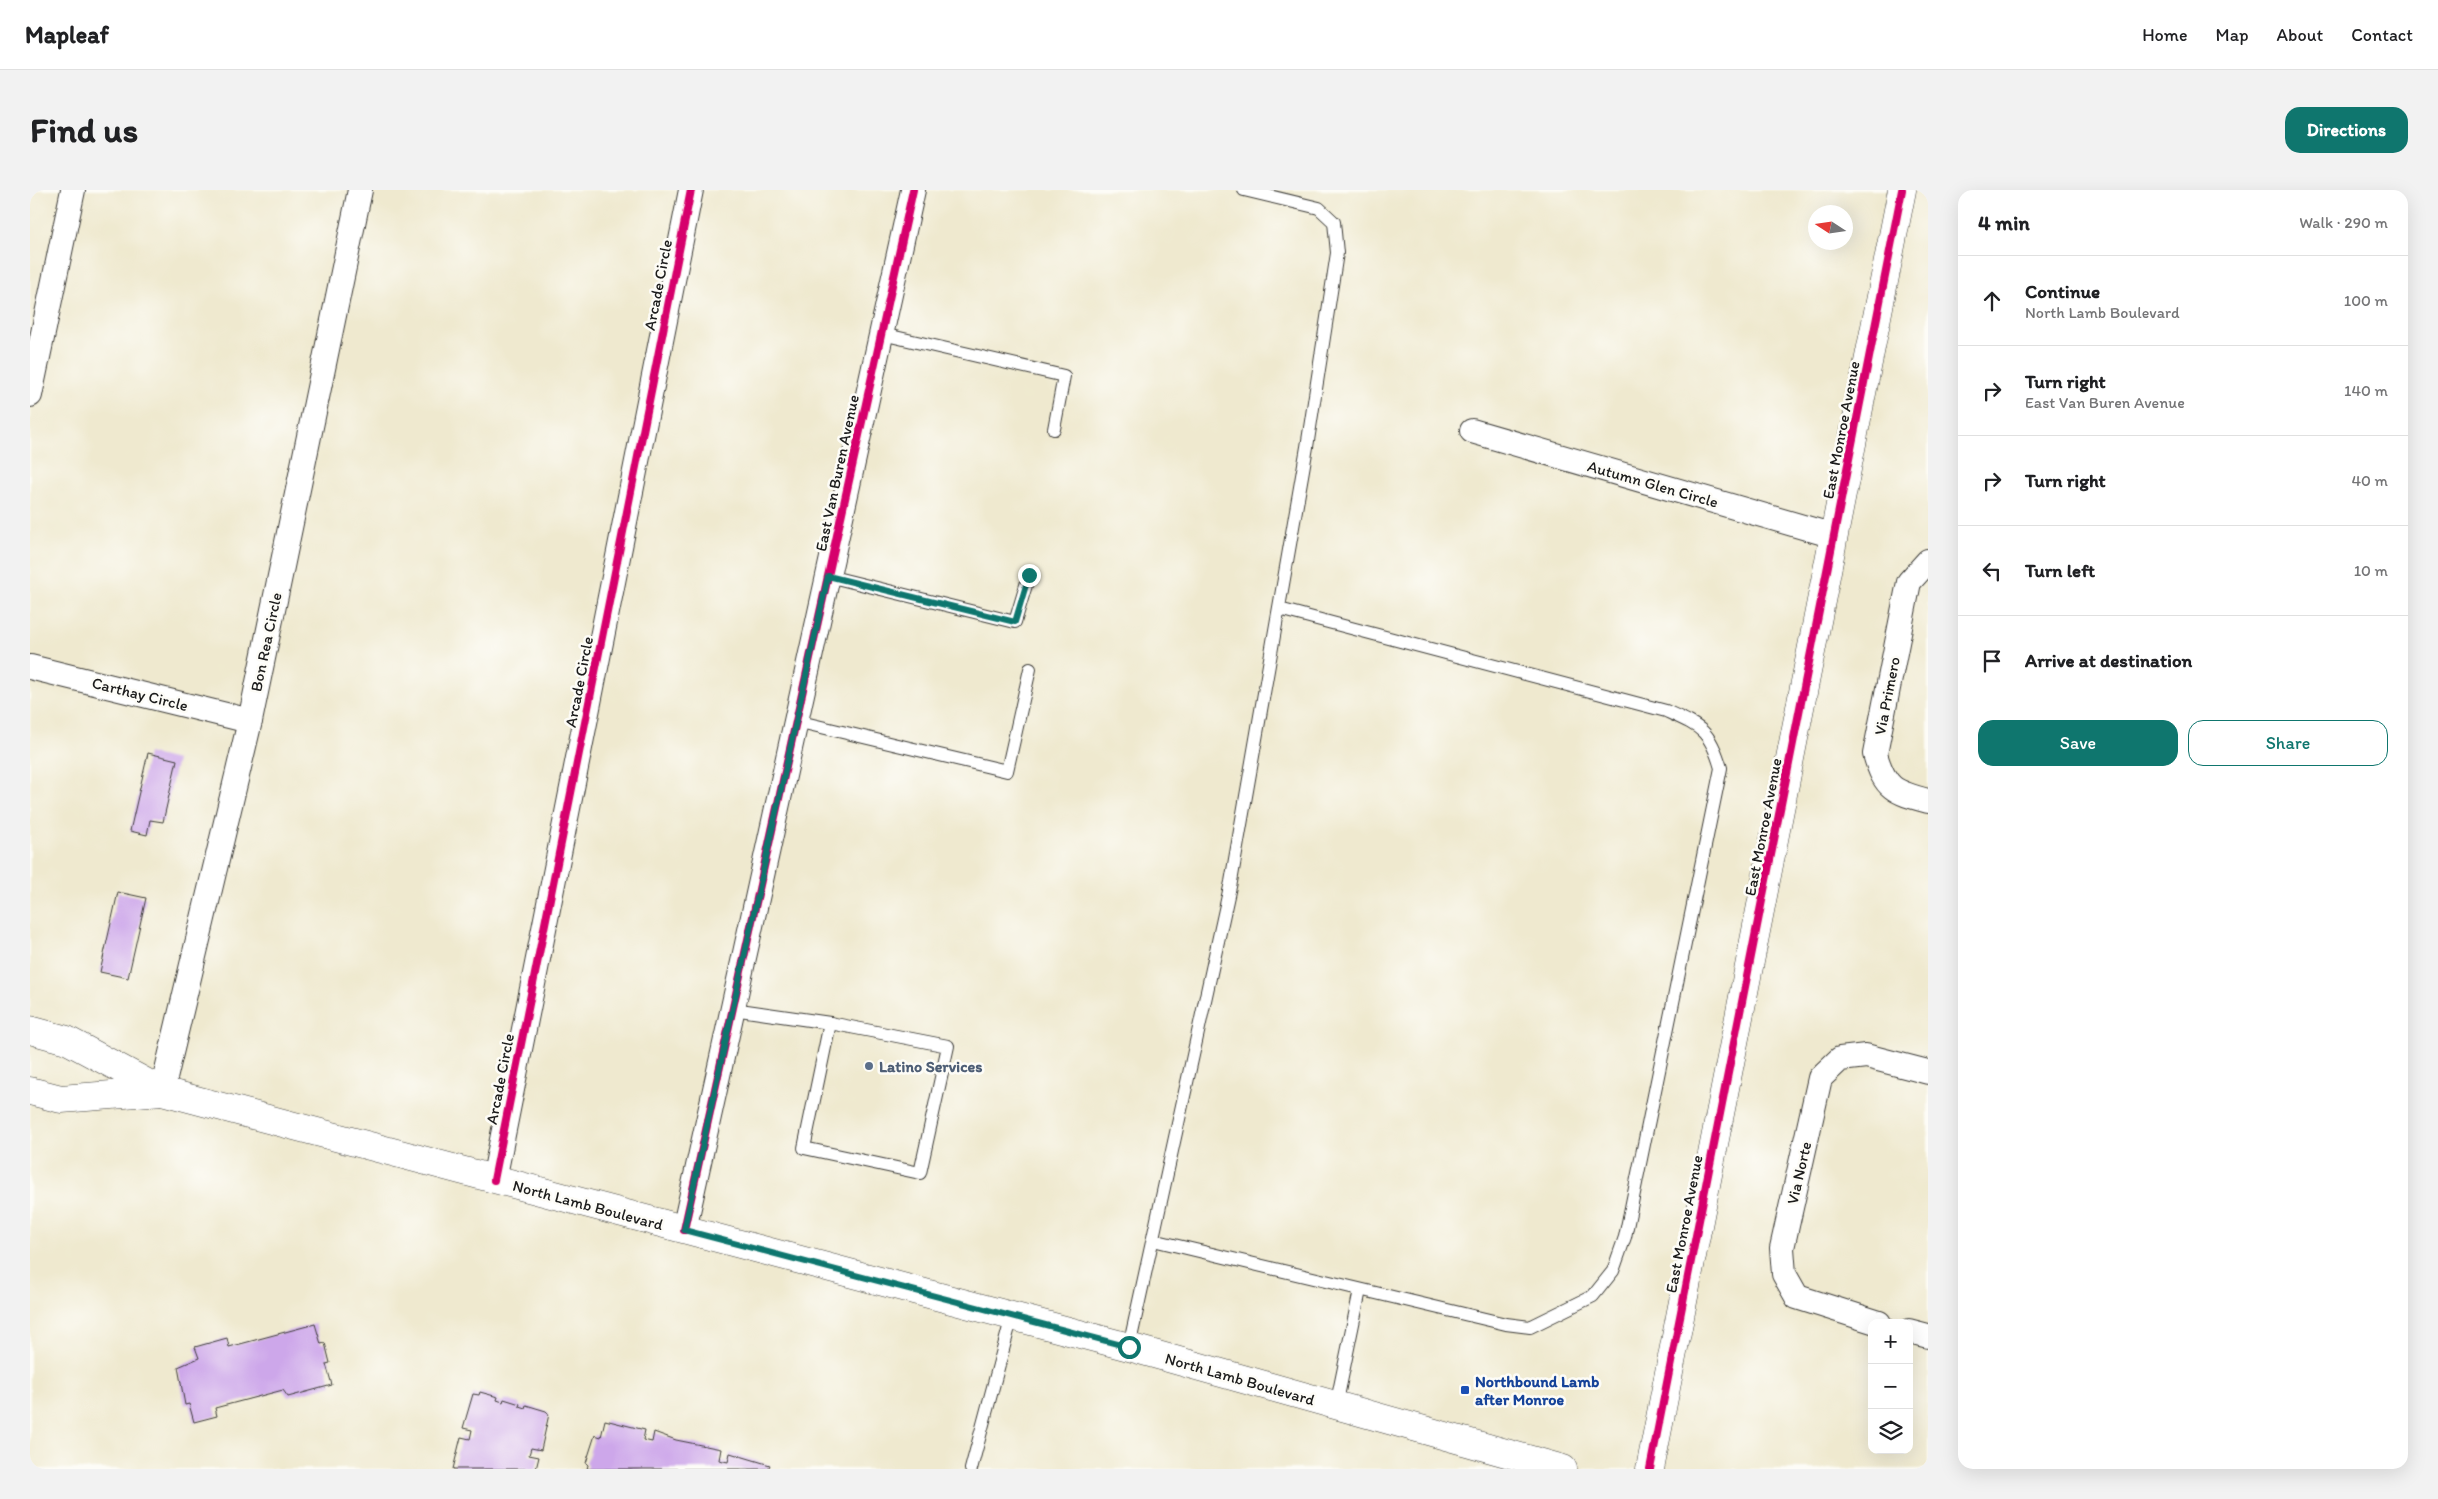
<!DOCTYPE html>
<html lang="en">
<head>
<meta charset="utf-8">
<style>
  body { margin:0; font-family:Itim,sans-serif; background:#f2f2f2; color:#202124 }
  .controls { position:absolute; right:15px; bottom:15px; display:grid; overflow:hidden; border-radius:10px; box-shadow:0 5px 20px #0002 }
  .controls button { width:45px; height:45px; display:grid; place-items:center; padding:0; border:0; border-bottom:1px solid #e0e0e0; background:#fff; color:#202124; font:25px sans-serif }
  .compass { position:absolute; left:1778px; top:15px; width:45px; height:45px; border-radius:50%; background:#fff; box-shadow:0 5px 20px #0002; rotate:282deg }
  .stop { position:absolute; width:15px; height:15px; margin:-11px; border:4px solid #0f766e; border-radius:50%; background:#fff }
  .stop.end { background:#0f766e; border-color:#fff; box-shadow:0 1px 5px #0008 }
  .list { margin:0; padding:0; list-style:none }
  h2 { display:flex; justify-content:space-between; align-items:center; height:65px; margin:0; padding:0 20px; font-size:21px }
  h2 small { font-size:16px; font-weight:400; color:#757577 }
  .list li { display:grid; grid-template-columns:32px 1fr auto; gap:15px; align-items:center; box-sizing:border-box; height:90px; padding:0 20px; border-top:1px solid #e0e0e0 }
  .list b { display:block; font-size:19px; white-space:nowrap }
  .list p { margin:0; font-size:16px; white-space:nowrap; color:#757577 }
  .list em { font-size:16px; font-style:normal; color:#757577 }
  .actions { display:flex; gap:10px; padding:15px 20px }
  .actions a { flex:1; padding:11px 0; border:1px solid #0f766e; border-radius:15px; text-align:center; font-size:18px; color:#0f766e }
  .actions .main { background:#0f766e; color:#fff }
  .icon { flex:none; width:28px; height:28px; fill:none; stroke:currentColor; stroke-width:2; stroke-linecap:round; stroke-linejoin:round }
  .map { position:relative; flex:none; width:1898px; height:1279px; overflow:hidden; border-radius:15px }
  header { display:flex; align-items:center; gap:30px; box-sizing:border-box; height:70px; padding:0 25px; background:#fff; border-bottom:1px solid #e0e0e0 }
  header strong { font-size:24px }
  nav { display:flex; gap:28px; margin-inline-start:auto; font-size:18px }
  .intro { display:flex; align-items:center; justify-content:space-between; box-sizing:border-box; height:120px; padding:0 30px }
  h1 { margin:0; font-size:35px }
  .button { padding:12px 22px; border-radius:15px; background:#0f766e; color:#fff; font-size:18px; font-weight:700 }
  main { display:flex; gap:30px; padding:0 30px }
  aside { flex:1; background:#fff; border-radius:15px; box-shadow:0 5px 20px #0002 }
  .map>svg:first-child { display:block }
  .building { fill:#cda7ea }
  .lines { fill:none; stroke-linecap:round; stroke-linejoin:round }
  .service-casing { stroke:#3c3b37; stroke-width:14 }
  .minor-casing { stroke:#3c3b37; stroke-width:26 }
  .tertiary-casing { stroke:#3c3b37; stroke-width:29 }
  .primary-casing { stroke:#3c3b37; stroke-width:29 }
  .service { stroke:#fff; stroke-width:12 }
  .minor { stroke:#fff; stroke-width:24 }
  .tertiary { stroke:#fff; stroke-width:28 }
  .primary { stroke:#fff; stroke-width:28 }
  .cycleway-casing { stroke:#fdfcf7; stroke-width:11 }
  .cycleway { stroke:#d6006c; stroke-width:8 }
  .route { stroke:#0f766e; stroke-width:6 }
  .service-dot { fill:#5c6f8a; stroke:#fdfcf7; stroke-width:2 }
  .transit-dot { fill:#1a4fb4; stroke:#fdfcf7; stroke-width:2 }
  .labels { text-anchor:middle; dominant-baseline:central; stroke-width:5; stroke-linejoin:round; paint-order:stroke }
  .street-label { font-size:16px; fill:#1c1c1c; stroke:#fdfcf7 }
  .service-label { font-size:16px; font-weight:bold; fill:#4e5e75; stroke:#fdfcf7; text-anchor:start }
  .transit-label { font-size:16px; font-weight:bold; fill:#164399; stroke:#fdfcf7; text-anchor:start }
</style>
</head>
<body>
<header>
<strong>Mapleaf</strong>
<nav><a>Home</a><a>Map</a><a>About</a><a>Contact</a></nav>
</header>
<div class="intro"><h1>Find us</h1><a class="button">Directions</a></div>
<main>
<div class="map">
<svg width="1898" height="1279" viewBox="0 0 1898 1279">
  <rect width="100%" height="100%" fill="#fdfcf7"/>
  <filter id="ink" filterUnits="userSpaceOnUse"><feTurbulence type="fractalNoise" baseFrequency=".02" numOctaves="2"/><feDisplacementMap in="SourceGraphic" scale="10" xChannelSelector="R" yChannelSelector="G"/><feConvolveMatrix kernelMatrix="1 2 1 2 8 2 1 2 1" color-interpolation-filters="sRGB"/></filter>
  <filter id="wash" filterUnits="userSpaceOnUse"><feTurbulence type="fractalNoise" baseFrequency=".0096" numOctaves="4" result="noise"/><feDisplacementMap in="SourceGraphic" scale="20" xChannelSelector="R" yChannelSelector="G"/><feGaussianBlur stdDeviation="1.12" result="paint"/><feColorMatrix in="noise" values="0 0 0 0 0 0 0 0 0 0 0 0 0 0 0 0 0 1.4 0 .05"/><feComposite in="paint" operator="in"/></filter>
  <g filter="url(#wash)">
    <rect width="100%" height="100%" fill="#efe9cf"/>
    <g id="blocks">
      <g class="building">
        <polygon points="118,563 147,570 133,632 120,630 117,645 100,641"/>
        <polygon points="88,702 116,708 98,788 70,782"/>
        <polygon points="285,1134 291,1154 295,1153 300,1173 296,1174 302,1195 258,1207 253,1200 185,1218 187,1226 164,1232 159,1214 155,1215 148,1177 169,1168 165,1157 197,1148 199,1157"/>
        <polygon points="450,1202 468,1207 467,1210 473,1212 474,1209 490,1214 489,1216 495,1218 496,1215 516,1221 519,1224 511,1260 501,1258 499,1265 509,1267 506,1279 423,1279 431,1247 440,1249 442,1240 433,1238 443,1204 449,1205"/>
        <polygon points="575,1230 615,1240 613,1250 622,1252 624,1242 646,1250 691,1259 689,1270 698,1272 700,1263 740,1275 738,1279 557,1279 558,1275 556,1273 565,1245 571,1247"/>
      </g>
    </g>
  </g>
  <g filter="url(#ink)">
    <use href="#blocks" fill-opacity="0" stroke="#3c3b37" stroke-width="1"/>
    <g class="lines">
      <defs>
        <g id="service">
          <polyline points="852,144 1034,186 1024,239"/>
          <polyline points="798,386 985,432 999,385"/>
          <polyline points="766,531 977,581 1000,479"/>
          <polyline points="703,819 800,833"/>
          <polygon points="800,833 918,856 890,983 774,958"/>
          <path d="M1123 1050 1476 1134 1500 1137 1563 1106 1583 1081 1595 1047 1691 578C1680 540 1671 537 1636 521L1249 419"/>
          <polyline points="1099,1157 1201,692 1277,257 1307,63 1304,32 1289,18 1214,0"/>
          <polyline points="1306,1216 1330,1100"/>
          <polyline points="941,1279 982,1126"/>
        </g>
        <g id="minor">
          <polyline points="0,205 43,0"/>
          <polyline points="1442,241 1804,346"/>
          <path d="M1898 371 1879 392 1845 564C1855 599 1864 602 1898 611"/>
          <polyline points="0,477 220,531"/>
          <polyline points="132,901 220,531 330,0"/>
          <polyline points="464,990 661,0"/>
          <polyline points="654,1040 883,0"/>
          <polyline points="1849,1133 1767,1107 1754,1084 1752,1058 1790,888 1810,869 1836,866 1898,882"/>
          <polyline points="1879,1141 1898,1146"/>
        </g>
        <polyline id="tertiary" points="1620,1279 1872,0"/>
        <g id="primary">
          <polyline points="0,840 37,850 132,901 1099,1157 1533,1279"/>
          <polyline points="0,901 31,909 132,901"/>
        </g>
      </defs>
      <use href="#service" class="service-casing"/>
      <use href="#minor" class="minor-casing"/>
      <use href="#tertiary" class="tertiary-casing"/>
      <use href="#primary" class="primary-casing"/>
      <use href="#service" class="service"/>
      <use href="#minor" class="minor"/>
      <use href="#tertiary" class="tertiary"/>
      <use href="#primary" class="primary"/>
      <defs>
        <g id="cycleway">
          <polyline points="464,990 661,0"/>
          <polyline points="654,1040 883,0"/>
          <polyline points="1620,1279 1872,0"/>
        </g>
      </defs>
      <use href="#cycleway" class="cycleway-casing"/>
      <use href="#cycleway" class="cycleway"/>
    </g>
  </g>
  <g class="lines" filter="url(#ink)">
    <polyline class="route" points="999,385 985,432 798,386 654,1040 1099,1157"/>
  </g>
  <circle class="service-dot" cx="839" cy="876" r="5"/>
  <rect class="transit-dot" x="1430" y="1195" width="10" height="10" rx="2.5"/>
  <g class="labels">
    <g class="street-label">
      <text transform="translate(628 95) rotate(-79)">Arcade Circle</text>
      <text transform="translate(1811 240) rotate(-79)">East Monroe Avenue</text>
      <text transform="translate(807 283) rotate(-78)">East Van Buren Avenue</text>
      <text transform="translate(1623 294) rotate(16)">Autumn Glen Circle</text>
      <text transform="translate(236 452) rotate(-78)">Bon Rea Circle</text>
      <text transform="translate(549 492) rotate(-79)">Arcade Circle</text>
      <text transform="translate(110 504) rotate(14)">Carthay Circle</text>
      <text transform="translate(1857 506) rotate(-79)">Via Primero</text>
      <text transform="translate(1733 637) rotate(-79)">East Monroe Avenue</text>
      <text transform="translate(470 889) rotate(-79)">Arcade Circle</text>
      <text transform="translate(1769 983) rotate(-77)">Via Norte</text>
      <text transform="translate(558 1015) rotate(15)">North Lamb Boulevard</text>
      <text transform="translate(1654 1034) rotate(-79)">East Monroe Avenue</text>
      <text transform="translate(1210 1189) rotate(16)">North Lamb Boulevard</text>
    </g>
    <g class="service-label">
      <text x="849" y="876">Latino Services</text>
    </g>
    <g class="transit-label">
      <text x="1445" y="1191">Northbound Lamb<tspan x="1445" dy="18">after Monroe</tspan></text>
    </g>
  </g>
</svg>
<div class="controls">
<button>+</button>
<button>−</button>
<button><svg class="icon" aria-label="layers" viewBox="0 0 24 24"><path d="M12 4l9 5-9 5-9-5zM3 14l9 5 9-5"/></svg></button>
</div>
<svg class="compass" viewBox="-18 -18 36 36"><path d="M0-13l5 13h-10z" fill="#e53935"/><path d="M0 13l5-13h-10z" fill="#757577"/></svg>
<div class="stop" style="left:1099px;top:1157px"></div>
<div class="stop end" style="left:999px;top:385px"></div>
</div>
<aside>
<h2>4 min<small>Walk · 290 m</small></h2>
<ul class="list">
<li><svg class="icon" aria-label="ahead" viewBox="0 0 24 24"><path d="M12 20V5M6 11l6-6 6 6"/></svg><div><b>Continue</b><p>North Lamb Boulevard</p></div><em>100 m</em></li>
<li><svg class="icon" aria-label="right" viewBox="0 0 24 24"><path d="M7 20v-9h11M14 6l5 5-5 5"/></svg><div><b>Turn right</b><p>East Van Buren Avenue</p></div><em>140 m</em></li>
<li><svg class="icon" aria-label="right" viewBox="0 0 24 24"><path d="M7 20v-9h11M14 6l5 5-5 5"/></svg><div><b>Turn right</b></div><em>40 m</em></li>
<li><svg class="icon" aria-label="left" viewBox="0 0 24 24"><path d="M17 20v-9H6M10 6l-5 5 5 5"/></svg><div><b>Turn left</b></div><em>10 m</em></li>
<li><svg class="icon" aria-label="arrive" viewBox="0 0 24 24"><path d="M6 21V4h12l-3 4 3 4H6"/></svg><div><b>Arrive at destination</b></div></li>
</ul>
<div class="actions"><a class="main">Save</a><a>Share</a></div>
</aside>
</main>
</body>
</html>
